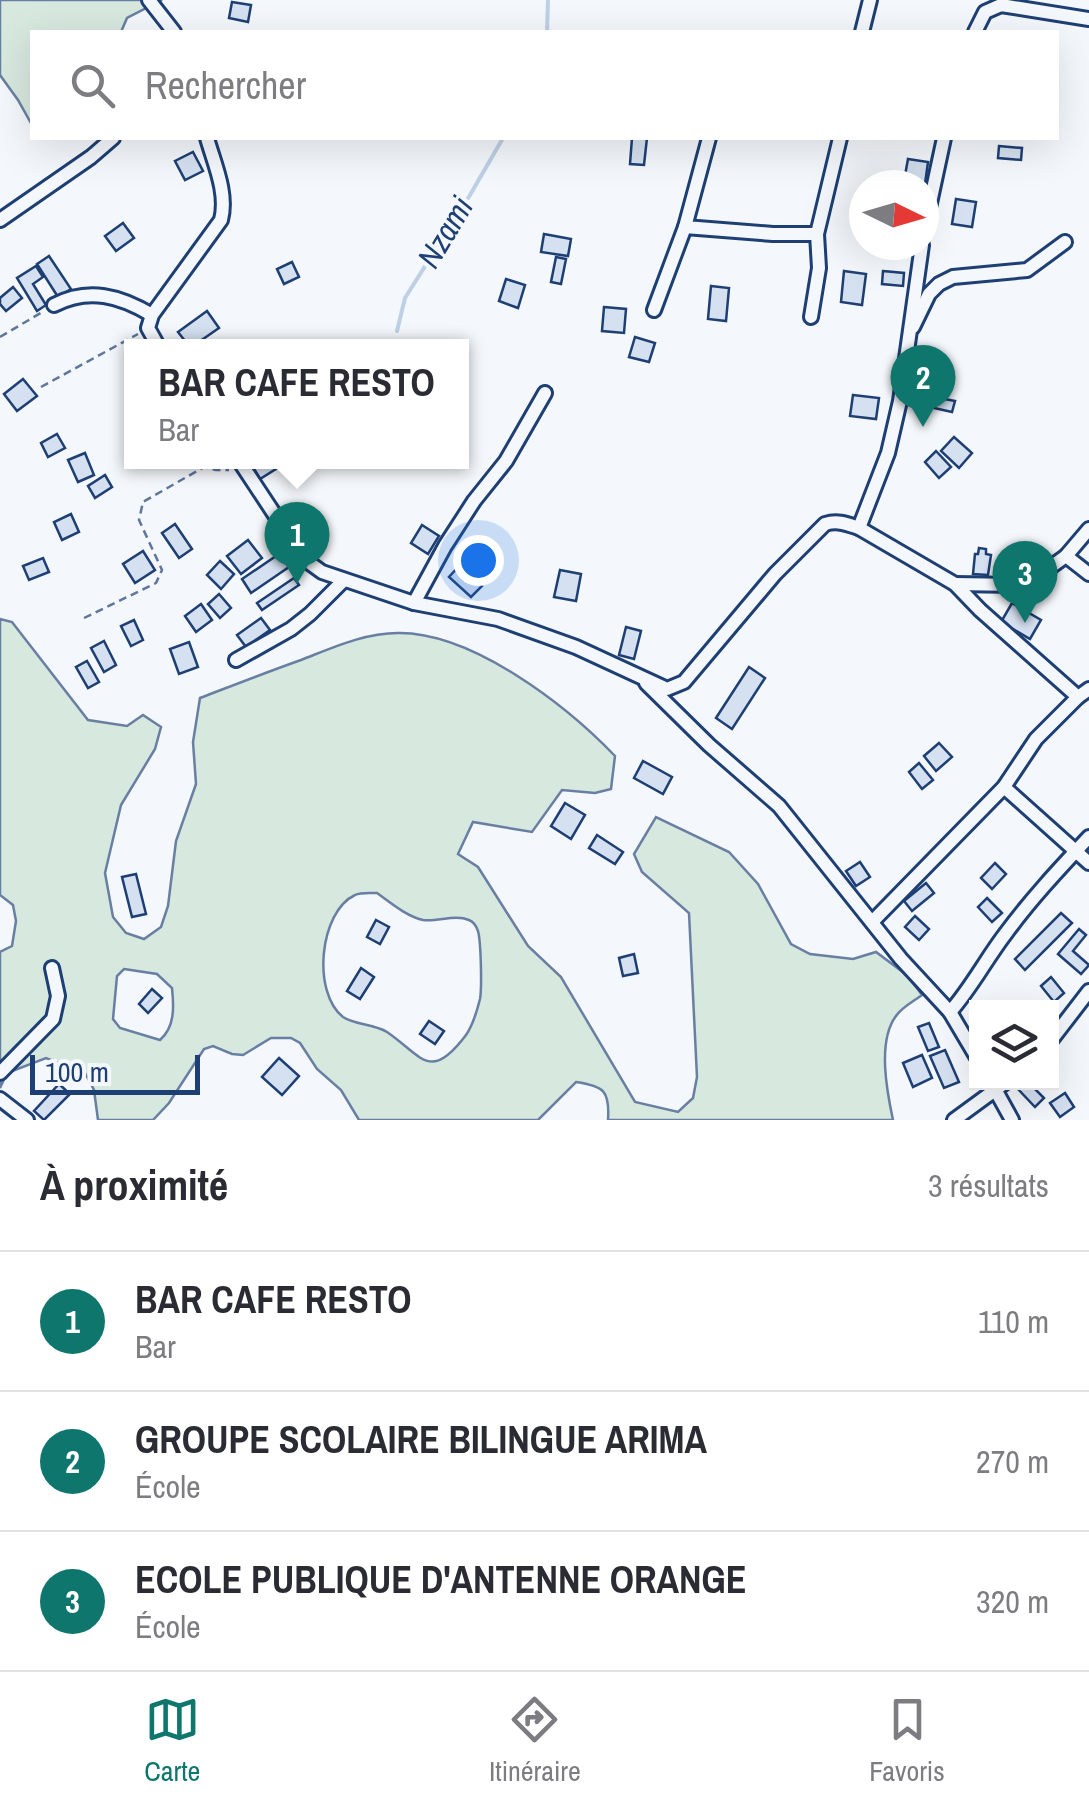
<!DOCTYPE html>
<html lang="fr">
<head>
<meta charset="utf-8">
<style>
  body { margin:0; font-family:"Archivo Narrow",sans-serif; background:#f2f2f3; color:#2b2b33 }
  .controls { position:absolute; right:30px; bottom:30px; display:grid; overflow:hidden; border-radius:0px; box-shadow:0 10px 40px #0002 }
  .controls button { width:90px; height:90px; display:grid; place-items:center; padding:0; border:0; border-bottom:2px solid #e1e1e2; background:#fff; color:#2b2b33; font:50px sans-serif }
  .compass { position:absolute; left:849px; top:170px; width:90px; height:90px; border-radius:50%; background:#fff; box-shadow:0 10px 40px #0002; rotate:95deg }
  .scale { position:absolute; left:30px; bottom:25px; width:170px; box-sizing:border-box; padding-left:10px; border:5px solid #1d3f73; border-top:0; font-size:28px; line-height:35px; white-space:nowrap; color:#1d3f73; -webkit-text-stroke:8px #f4f7fb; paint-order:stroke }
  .you { position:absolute; left:478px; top:560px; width:35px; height:35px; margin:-25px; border:8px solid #fff; border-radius:50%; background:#1a73e8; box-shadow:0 0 0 15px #1a73e833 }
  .badge { display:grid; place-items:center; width:65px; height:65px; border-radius:50%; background:#0f766e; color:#fff; font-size:32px; font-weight:700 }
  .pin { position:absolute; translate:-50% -82px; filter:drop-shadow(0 2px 5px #0008) }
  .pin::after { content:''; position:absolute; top:52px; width:35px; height:30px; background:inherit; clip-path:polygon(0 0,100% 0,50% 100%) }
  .popup { position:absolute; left:124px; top:339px; width:345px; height:130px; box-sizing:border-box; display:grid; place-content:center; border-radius:0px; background:#fff; filter:drop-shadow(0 2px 8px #0005); font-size:32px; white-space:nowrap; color:#7c7c81 }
  .popup b { font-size:38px; color:#2b2b33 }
  .popup::after { content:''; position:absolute; left:50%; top:100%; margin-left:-20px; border:20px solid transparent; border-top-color:#fff }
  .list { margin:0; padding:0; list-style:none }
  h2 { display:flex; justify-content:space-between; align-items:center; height:130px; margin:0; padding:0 40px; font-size:42px }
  h2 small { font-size:32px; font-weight:400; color:#7c7c81 }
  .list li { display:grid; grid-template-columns:65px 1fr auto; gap:30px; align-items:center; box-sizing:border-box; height:140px; padding:0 40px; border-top:2px solid #e1e1e2 }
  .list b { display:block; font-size:38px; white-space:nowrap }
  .list p { margin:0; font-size:32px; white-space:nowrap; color:#7c7c81 }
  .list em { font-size:32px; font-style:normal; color:#7c7c81 }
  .icon { flex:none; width:55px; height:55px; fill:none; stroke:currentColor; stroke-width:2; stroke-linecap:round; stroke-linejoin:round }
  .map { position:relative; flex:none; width:1089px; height:1120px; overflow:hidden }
  .search { position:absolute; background:#fff; box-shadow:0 10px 40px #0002; left:30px; right:30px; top:30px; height:110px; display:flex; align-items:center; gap:25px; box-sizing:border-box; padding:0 35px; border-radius:0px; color:#7c7c81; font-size:38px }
  .sheet { height:550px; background:#fff }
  nav { display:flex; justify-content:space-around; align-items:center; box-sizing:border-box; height:140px; border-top:2px solid #e1e1e2; background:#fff; font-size:28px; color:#7c7c81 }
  nav a { display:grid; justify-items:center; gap:5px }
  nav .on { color:#0f766e }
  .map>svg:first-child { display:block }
  .green { fill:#d7e8df; stroke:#687fa3; stroke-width:2.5; fill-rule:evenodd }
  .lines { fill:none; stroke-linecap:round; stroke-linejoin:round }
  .stream { stroke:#bed0e5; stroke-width:4 }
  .building { fill:#d5e0f0; stroke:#1d3f73; stroke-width:2.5 }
  .minor-casing { stroke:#1d3f73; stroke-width:18 }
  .path { stroke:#5e769c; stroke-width:2.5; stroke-dasharray:8 5; stroke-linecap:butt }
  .minor { stroke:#f4f7fb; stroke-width:12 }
  .labels { text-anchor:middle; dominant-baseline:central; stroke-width:8; stroke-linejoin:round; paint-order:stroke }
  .water-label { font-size:32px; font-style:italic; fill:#1d3f73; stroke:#f4f7fb }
</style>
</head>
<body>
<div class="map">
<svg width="1089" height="1120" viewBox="0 0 1089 1120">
  <rect width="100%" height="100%" fill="#f4f7fb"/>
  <g class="green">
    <polygon points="0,0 162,0 127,18 121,32 32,32 32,125 18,100 0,75"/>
    <path d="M0 619 12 622 88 720 127 726 143 715 161 727 155 749 121 805 105 873 113 917 126 933 144 939 161 927 168 906 176 841 196 784 193 742 200 698C234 685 267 672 301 660 332 648 364 633 398 633 472 632 566 705 615 756L611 789 595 793 562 790 532 832 473 822 458 854 478 867 528 946 561 977 635 1102 678 1112 693 1098 697 1077 689 913 642 872 634 854 656 817 729 852 758 884 791 944 810 954 853 959 876 952 908 976 922 995C914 1001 901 1008 896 1016 877 1041 887 1092 893 1120H608C610 1091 604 1086 576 1082L538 1120H359L341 1090 317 1069 300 1043 291 1038H271L243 1055 232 1054 213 1046 204 1049 169 1103 153 1120H98L94 1090 85 1073 46 1058 7 1073 0 1088V952L12 946 16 921 13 905 0 895ZM377 893C391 903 406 916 423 920 438 922 455 914 469 920 474 922 476 925 478 931 481 942 482 988 480 999 477 1011 473 1025 466 1035 430 1083 422 1056 387 1032 374 1024 355 1025 343 1017 312 993 319 912 355 895 361 892 370 893 377 893ZM124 969 157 974 172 988C174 1007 175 1027 160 1040L120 1028 113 1019 117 976Z"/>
  </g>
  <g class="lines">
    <g class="stream">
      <polyline points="547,32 548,0"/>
      <polyline points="397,331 405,298 470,195 503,138"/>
    </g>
  </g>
  <g class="building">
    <polygon points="232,2 251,5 248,22 229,18"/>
    <polygon points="632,138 647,138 644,165 630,164"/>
    <polygon points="999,146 1022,148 1021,160 998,158"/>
    <polygon points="193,152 203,171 185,180 175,161"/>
    <polygon points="908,159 928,162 925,184 904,181"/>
    <polygon points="956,199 976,202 972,227 952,224"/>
    <polygon points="123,223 134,238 116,251 105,236"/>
    <polygon points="544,234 571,239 568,256 541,252"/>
    <polygon points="49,256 71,289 58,297 37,264"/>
    <polygon points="556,257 566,259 561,284 551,282"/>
    <polygon points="292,262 299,277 284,284 277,269"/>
    <polygon points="36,266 43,277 33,284 46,305 37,311 17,278"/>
    <polygon points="844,271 866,274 862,305 841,302"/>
    <polygon points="883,271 904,273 903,286 882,284"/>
    <polygon points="506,279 525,285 518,308 499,301"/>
    <polygon points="711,286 729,288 726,321 708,319"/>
    <polygon points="13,287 22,298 6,311 0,304 0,298"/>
    <polygon points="604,307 626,309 624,333 602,331"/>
    <polygon points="207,311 219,328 193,346 189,346 178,332"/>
    <polygon points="635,337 655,343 649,362 629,357"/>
    <polygon points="23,379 37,396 17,411 4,394"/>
    <polygon points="914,393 955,401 952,412 912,403"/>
    <polygon points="853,395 879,398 876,419 850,416"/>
    <polygon points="57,434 65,448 48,457 41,443"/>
    <polygon points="954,437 972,453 959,468 941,451"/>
    <polygon points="936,451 951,467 939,478 925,462"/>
    <polygon points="85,453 94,475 78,482 68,460"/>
    <polygon points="250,462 276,462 279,467 260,479"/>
    <polygon points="105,475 112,487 95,498 88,486"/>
    <polygon points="71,514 79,532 62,540 54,522"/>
    <polygon points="314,518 326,529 311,545 299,535"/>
    <polygon points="175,524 192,549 179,558 162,533"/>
    <polygon points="422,525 439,536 428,554 411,543"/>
    <polygon points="248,540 262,558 241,574 227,556"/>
    <polygon points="979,548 986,549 986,554 991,555 988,575 973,574 975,554 978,554"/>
    <polygon points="143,551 155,570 135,583 123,564"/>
    <polygon points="279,554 289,567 251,593 242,579"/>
    <polygon points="43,558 49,572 29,580 23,566"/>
    <polygon points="220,561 234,574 221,589 207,575"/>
    <polygon points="460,565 482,586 471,597 449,577"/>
    <polygon points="560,570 581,574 576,601 554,597"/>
    <polygon points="294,578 299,585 262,610 257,603"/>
    <polygon points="219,594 231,608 220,618 208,604"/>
    <polygon points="1012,603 1041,620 1030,639 1001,622"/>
    <polygon points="201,604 212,620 196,632 185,616"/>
    <polygon points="261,618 270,630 246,647 237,635"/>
    <polygon points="134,620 143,640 131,646 121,626"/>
    <polygon points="626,627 641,631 634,659 619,655"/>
    <polygon points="104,641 116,665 104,672 91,648"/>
    <polygon points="189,642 198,667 179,674 170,649"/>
    <polygon points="87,661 99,682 88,688 76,667"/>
    <polygon points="749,667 765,678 732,729 716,718"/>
    <polygon points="939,743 952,757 936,771 924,756"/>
    <polygon points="643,761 672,777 663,794 634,778"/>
    <polygon points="919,763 933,780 922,789 909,772"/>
    <polygon points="565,803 585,815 571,839 551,826"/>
    <polygon points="597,835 623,852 615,864 589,848"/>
    <polygon points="860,862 870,877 856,886 846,871"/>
    <polygon points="995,863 1006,874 992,889 981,878"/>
    <polygon points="136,874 146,914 132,917 122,877"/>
    <polygon points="926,883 934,893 912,911 904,901"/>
    <polygon points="987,898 1002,913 992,922 978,907"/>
    <polygon points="1061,913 1072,923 1025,970 1015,959"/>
    <polygon points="915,916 929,929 919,940 905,927"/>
    <polygon points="376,920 389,927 380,944 367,937"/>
    <polygon points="1079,929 1086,935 1073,951 1089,965 1081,974 1058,954"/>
    <polygon points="634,954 638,973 623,976 619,958"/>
    <polygon points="361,968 374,977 360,999 347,991"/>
    <polygon points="1051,977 1064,993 1054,1002 1041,986"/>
    <polygon points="152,989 162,998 148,1013 139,1004"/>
    <polygon points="429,1021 444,1031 435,1044 420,1034"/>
    <polygon points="929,1023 939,1047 928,1051 918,1027"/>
    <polygon points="945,1050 959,1082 944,1088 930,1056"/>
    <polygon points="922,1055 932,1078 913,1087 903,1063"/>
    <polygon points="279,1058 299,1076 282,1095 262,1077"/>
    <polygon points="1021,1082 1028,1082 1044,1098 1035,1107 1016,1087"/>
    <polygon points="59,1084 70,1094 44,1120 34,1111"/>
    <polygon points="1065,1093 1074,1107 1060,1117 1050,1103"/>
  </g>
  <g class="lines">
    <defs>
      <g id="minor">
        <polyline points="149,0 174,32"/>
        <polyline points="862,32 870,0"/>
        <polyline points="975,32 985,12 1001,5 1089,19"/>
        <polyline points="709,138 685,227 773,234 817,234"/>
        <polyline points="0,220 91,157 113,138"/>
        <polyline points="924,231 944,138"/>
        <path d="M54 305C89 287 120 296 152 315"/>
        <polyline points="654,310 685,227"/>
        <polyline points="811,317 819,268 817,234 840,138"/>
        <polyline points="913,327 929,294 939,284 953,277 1027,270 1065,242"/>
        <path d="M158 346 148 328 152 315 221 220C228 193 214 163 207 138"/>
        <path d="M240 462 304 559 322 572 414 603 498 619 576 647 667 689 684 682 775 574 825 524C838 520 847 524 859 528L955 584 980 610 1078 697 1089 689"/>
        <polyline points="859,528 888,453 900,401 922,245"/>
        <polyline points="1066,556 1089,529"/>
        <polyline points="955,584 1016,585 1034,579 1066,556 1089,574"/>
        <polyline points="414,603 445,546 474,501 506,461 545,393"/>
        <polyline points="236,660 291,629 310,614 343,581"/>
        <polyline points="646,683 709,745 779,806 901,959 950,1012 976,1056"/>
        <polyline points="1004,787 1089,863"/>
        <polyline points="872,922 1004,787 1036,739 1078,697"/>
        <path d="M950 1012C972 987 986 959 1006 933 1031 899 1060 868 1089 837"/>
        <polyline points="1052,1039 1089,991"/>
        <polyline points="0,1073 53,1019 58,996 52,968"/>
        <polyline points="991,1082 1012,1120"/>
        <polyline points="0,1099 27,1120"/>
        <polyline points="954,1120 1006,1082"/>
      </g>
    </defs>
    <use href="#minor" class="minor-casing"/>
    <g class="path">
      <polyline points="0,337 44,311"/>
      <polyline points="41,387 138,334"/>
      <polyline points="84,618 156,583 162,570 139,520 143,502 204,467 216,470 229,470"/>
    </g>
    <use href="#minor" class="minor"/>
  </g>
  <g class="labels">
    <g class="water-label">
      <text transform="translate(445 232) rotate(-59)">Nzami</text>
    </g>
  </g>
</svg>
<div class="controls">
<button><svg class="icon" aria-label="layers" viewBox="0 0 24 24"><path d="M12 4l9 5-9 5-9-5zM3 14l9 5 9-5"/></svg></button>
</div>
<svg class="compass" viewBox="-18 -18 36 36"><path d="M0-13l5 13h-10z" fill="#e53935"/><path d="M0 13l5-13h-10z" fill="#7c7c81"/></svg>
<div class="scale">100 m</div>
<div class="you"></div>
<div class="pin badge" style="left:297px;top:584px">1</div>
<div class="popup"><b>BAR CAFE RESTO</b>Bar</div>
<div class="pin badge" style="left:923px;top:427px">2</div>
<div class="pin badge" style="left:1025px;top:623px">3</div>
<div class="search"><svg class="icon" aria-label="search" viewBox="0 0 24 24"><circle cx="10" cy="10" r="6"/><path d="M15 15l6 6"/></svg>Rechercher</div>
</div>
<section class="sheet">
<h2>À proximité<small>3 résultats</small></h2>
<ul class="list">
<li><span class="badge">1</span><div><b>BAR CAFE RESTO</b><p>Bar</p></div><em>110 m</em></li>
<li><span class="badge">2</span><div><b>GROUPE SCOLAIRE BILINGUE ARIMA</b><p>École</p></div><em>270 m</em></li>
<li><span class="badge">3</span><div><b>ECOLE PUBLIQUE D'ANTENNE ORANGE</b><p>École</p></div><em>320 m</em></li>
</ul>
</section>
<nav>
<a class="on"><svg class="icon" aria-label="map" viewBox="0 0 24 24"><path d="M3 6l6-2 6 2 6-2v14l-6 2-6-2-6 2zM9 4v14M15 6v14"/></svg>Carte</a>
<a><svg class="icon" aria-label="directions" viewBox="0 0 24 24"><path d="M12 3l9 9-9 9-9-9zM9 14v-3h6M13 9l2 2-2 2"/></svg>Itinéraire</a>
<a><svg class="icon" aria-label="saved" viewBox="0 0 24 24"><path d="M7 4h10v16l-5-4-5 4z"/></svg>Favoris</a>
</nav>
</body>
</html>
